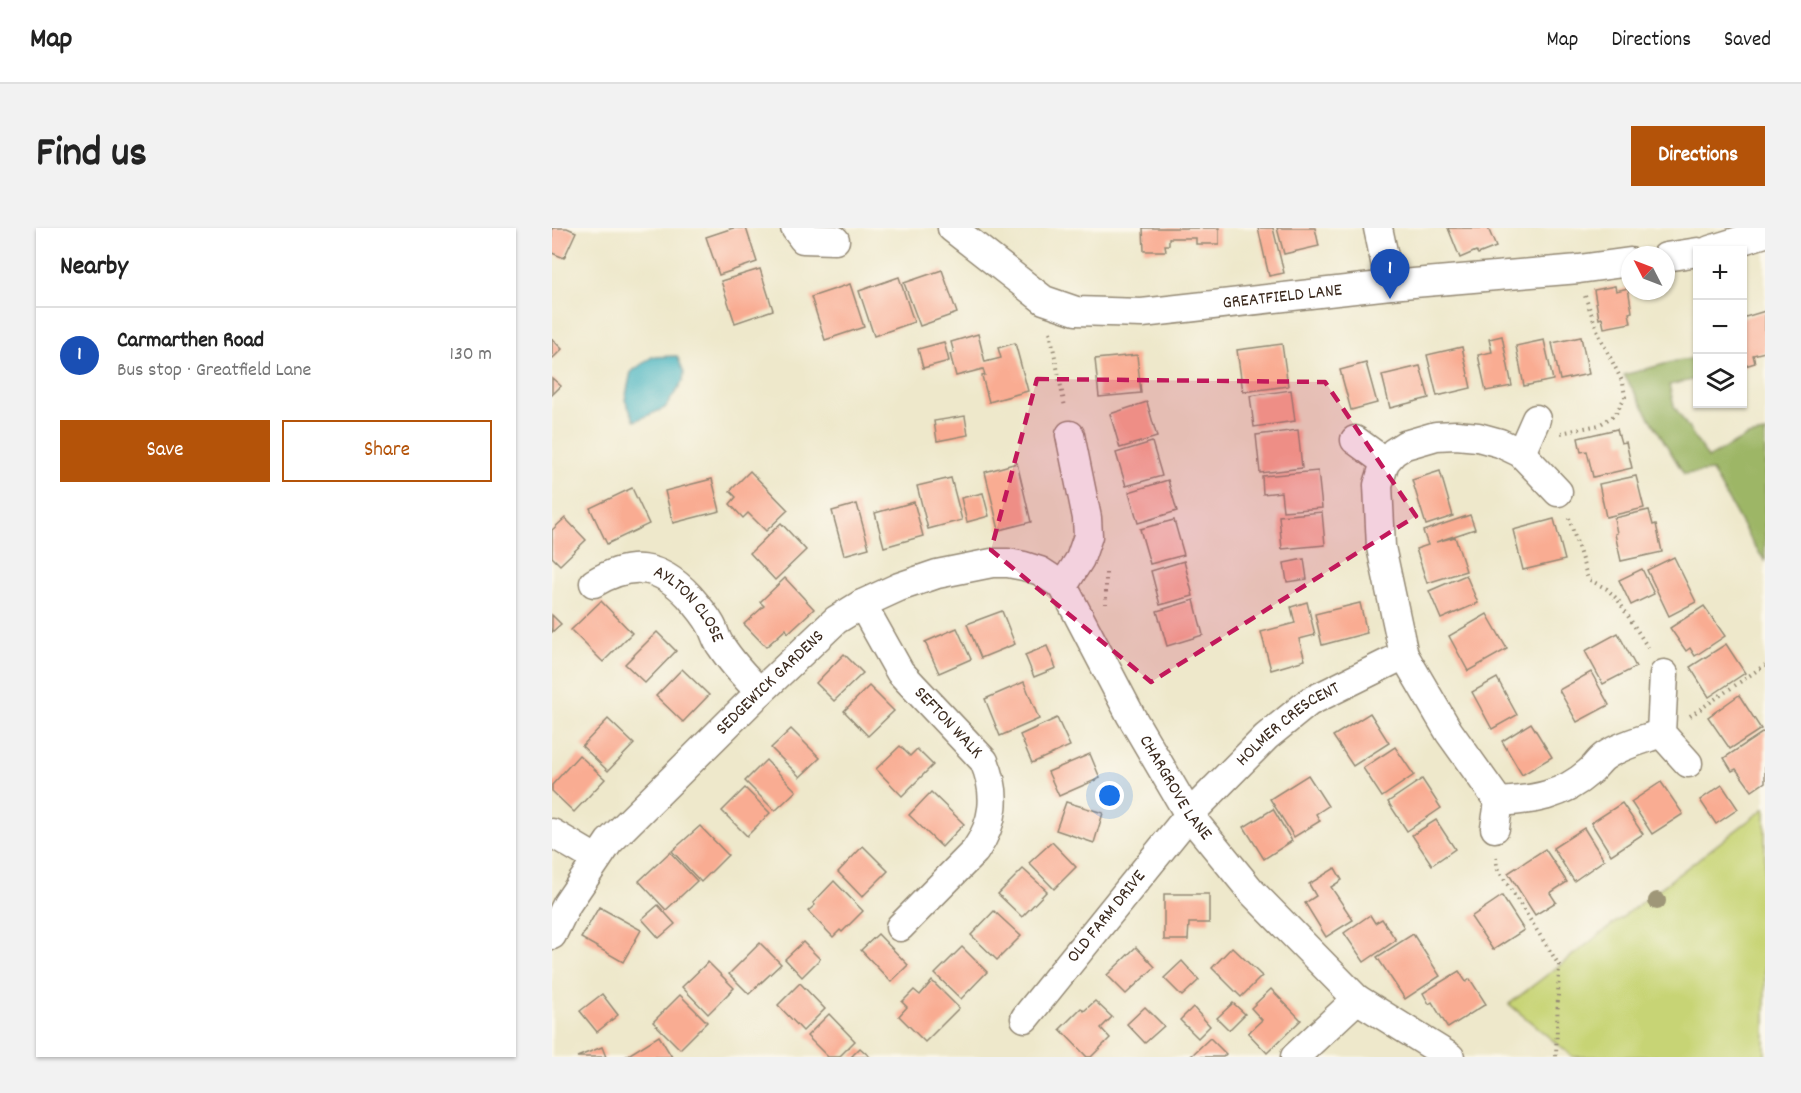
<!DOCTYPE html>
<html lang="en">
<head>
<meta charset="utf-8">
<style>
  body { margin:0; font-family:Dekko,sans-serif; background:#f2f2f2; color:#222 }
  .controls { position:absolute; right:18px; top:18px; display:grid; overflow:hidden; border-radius:0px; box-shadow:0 2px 4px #0004 }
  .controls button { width:54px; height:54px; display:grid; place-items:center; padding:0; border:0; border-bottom:2px solid #e0e0e0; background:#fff; color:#222; font:30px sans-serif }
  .compass { position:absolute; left:1069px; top:18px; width:54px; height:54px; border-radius:50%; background:#fff; box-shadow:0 2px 4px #0004; rotate:312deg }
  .you { position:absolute; left:558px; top:568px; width:21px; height:21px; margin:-15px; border:4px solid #fff; border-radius:50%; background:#1a73e8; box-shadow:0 0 0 9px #1a73e833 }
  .badge { display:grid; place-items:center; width:39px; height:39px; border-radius:50%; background:#b45309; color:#fff; font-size:20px; font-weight:700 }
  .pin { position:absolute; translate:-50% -50px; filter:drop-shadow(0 2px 3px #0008) }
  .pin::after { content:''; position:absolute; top:32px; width:21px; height:18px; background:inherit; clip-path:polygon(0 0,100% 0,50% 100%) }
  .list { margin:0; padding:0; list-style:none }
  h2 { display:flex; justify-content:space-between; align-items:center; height:78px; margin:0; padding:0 24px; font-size:26px }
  h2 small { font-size:20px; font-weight:400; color:#767676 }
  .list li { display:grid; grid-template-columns:39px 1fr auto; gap:18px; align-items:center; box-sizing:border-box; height:96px; padding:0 24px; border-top:2px solid #e0e0e0 }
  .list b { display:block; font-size:22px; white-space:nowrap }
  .list p { margin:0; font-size:20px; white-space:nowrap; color:#767676 }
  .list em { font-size:20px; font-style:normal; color:#767676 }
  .actions { display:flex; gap:12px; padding:18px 24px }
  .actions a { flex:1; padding:14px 0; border:2px solid #b45309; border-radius:0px; text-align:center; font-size:21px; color:#b45309 }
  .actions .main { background:#b45309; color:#fff }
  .icon { flex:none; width:33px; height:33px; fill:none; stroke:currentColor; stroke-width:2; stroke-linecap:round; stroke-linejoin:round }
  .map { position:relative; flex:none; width:1213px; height:829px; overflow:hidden; border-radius:0px }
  header { display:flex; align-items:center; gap:36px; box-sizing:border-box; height:84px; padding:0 30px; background:#fff; border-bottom:2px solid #e0e0e0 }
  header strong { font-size:28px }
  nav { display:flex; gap:33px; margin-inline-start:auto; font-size:21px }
  .intro { display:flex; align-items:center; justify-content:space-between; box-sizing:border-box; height:144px; padding:0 36px }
  h1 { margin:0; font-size:42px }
  .button { padding:15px 27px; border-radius:0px; background:#b45309; color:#fff; font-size:21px; font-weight:700 }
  main { display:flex; gap:36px; padding:0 36px }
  aside { flex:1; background:#fff; border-radius:0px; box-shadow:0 2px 4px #0004 }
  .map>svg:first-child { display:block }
  .green { fill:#c7d475; stroke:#817f4a; stroke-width:1.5 }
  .forest { fill:#9db666; stroke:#6c7042; stroke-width:1.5 }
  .water { fill:#46b4c0; stroke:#406f6f; stroke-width:1.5 }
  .building { fill:#f9ac92 }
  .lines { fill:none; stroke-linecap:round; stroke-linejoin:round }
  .minor-casing { stroke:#948974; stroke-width:31 }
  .path { stroke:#948974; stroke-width:4; stroke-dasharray:1.5 4.5; stroke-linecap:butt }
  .minor { stroke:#fff; stroke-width:28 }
  .tree { fill:#9f9778 }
  .marked { fill:#c2185b; fill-opacity:0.2; stroke:#c2185b; stroke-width:4.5; stroke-dasharray:12 8; stroke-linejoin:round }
  .labels { text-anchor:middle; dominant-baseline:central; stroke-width:5; stroke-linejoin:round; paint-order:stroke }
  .street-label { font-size:18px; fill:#3b2a1e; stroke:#fbf7ec }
</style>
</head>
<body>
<header>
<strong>Map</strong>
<nav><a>Map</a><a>Directions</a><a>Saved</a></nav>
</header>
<div class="intro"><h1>Find us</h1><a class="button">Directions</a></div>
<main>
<aside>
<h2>Nearby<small></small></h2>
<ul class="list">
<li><span class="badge" style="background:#1a4fb4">1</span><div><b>Carmarthen Road</b><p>Bus stop · Greatfield Lane</p></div><em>130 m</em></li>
</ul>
<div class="actions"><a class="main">Save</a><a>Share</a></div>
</aside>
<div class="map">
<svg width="1213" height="829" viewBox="0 0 1213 829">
  <rect width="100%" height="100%" fill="#fbf7ec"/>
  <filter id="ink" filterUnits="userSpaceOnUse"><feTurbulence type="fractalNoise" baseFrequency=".0167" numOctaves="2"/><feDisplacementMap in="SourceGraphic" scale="12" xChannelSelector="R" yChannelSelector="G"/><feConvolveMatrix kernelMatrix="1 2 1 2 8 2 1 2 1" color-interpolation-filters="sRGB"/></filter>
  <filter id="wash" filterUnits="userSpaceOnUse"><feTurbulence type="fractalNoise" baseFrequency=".008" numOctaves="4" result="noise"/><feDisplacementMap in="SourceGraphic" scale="24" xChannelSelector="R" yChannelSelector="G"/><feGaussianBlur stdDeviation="1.35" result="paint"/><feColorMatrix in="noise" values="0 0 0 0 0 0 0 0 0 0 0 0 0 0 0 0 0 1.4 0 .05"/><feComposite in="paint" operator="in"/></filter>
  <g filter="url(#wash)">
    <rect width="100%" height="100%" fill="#eee8cb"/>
    <polygon class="green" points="1213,580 1213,829 1021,829 957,776"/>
    <polygon class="forest" points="1145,130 1145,151 1117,157 1122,178 1156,230 1195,208 1213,205 1213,333 1201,316 1160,243 1132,246 1072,147 1124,133"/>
    <polygon class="water" points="125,128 132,144 131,153 113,180 83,193 73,172 79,144 100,129"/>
    <g id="blocks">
      <g class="building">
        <polygon points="0,0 15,0 24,4 12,30 0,25"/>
        <polygon points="181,0 194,0 205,34 167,47 154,9"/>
        <polygon points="591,0 667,0 667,16 644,16 644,10 617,10 617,17 613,17 614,23 592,23"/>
        <polygon points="706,0 721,0 732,45 717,48"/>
        <polygon points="725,0 763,0 767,18 732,26"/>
        <polygon points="896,0 936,0 944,19 926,26 924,23 908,30"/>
        <polygon points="208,41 221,82 183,95 169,53"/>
        <polygon points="390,42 405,85 368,98 352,55"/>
        <polygon points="347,49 362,94 322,108 307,63"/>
        <polygon points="298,56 312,99 273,112 259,69"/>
        <polygon points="1063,58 1064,63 1076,60 1080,84 1077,85 1079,95 1052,100 1050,90 1047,91 1042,62"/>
        <polygon points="1213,83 1213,124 1201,127 1203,135 1190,139 1190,90"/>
        <polygon points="426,106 433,134 449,130 446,120 463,115 476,163 437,174 430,148 433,147 431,141 404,148 398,126 402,125 399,114"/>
        <polygon points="950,108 960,158 934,163 926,127 940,124 937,111"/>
        <polygon points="1029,109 1037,146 1008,152 1000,115"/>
        <polygon points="0,111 10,121 0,131"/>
        <polygon points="992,112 1001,152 972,158 964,118"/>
        <polygon points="392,114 397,133 371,140 366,121"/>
        <polygon points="730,116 736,158 691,164 685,122"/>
        <polygon points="910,119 919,160 885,168 875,127"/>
        <polygon points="585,127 589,165 547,169 543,131"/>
        <polygon points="814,135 825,175 799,182 788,142"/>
        <polygon points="868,138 877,170 838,180 830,147"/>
        <polygon points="0,150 9,158 0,167"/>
        <polygon points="739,162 743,193 702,199 698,168"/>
        <polygon points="595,174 605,209 568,220 558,186"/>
        <polygon points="413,188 416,207 385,213 382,193"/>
        <polygon points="1065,201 1069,215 1074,214 1080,240 1041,249 1035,223 1029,224 1026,210"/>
        <polygon points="746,202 750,240 708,245 704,207"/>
        <polygon points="600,214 610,248 574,258 564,225"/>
        <polygon points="465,235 479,294 447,302 433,244"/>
        <polygon points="198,243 236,282 214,303 196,285 191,290 178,276 184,269 178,263"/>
        <polygon points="766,243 770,280 731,283 729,264 711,266 710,248"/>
        <polygon points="888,243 901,288 874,297 860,252"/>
        <polygon points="1084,248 1092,280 1054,289 1047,256"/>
        <polygon points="399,250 410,292 376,301 365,258"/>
        <polygon points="160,251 168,283 121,295 113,263"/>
        <polygon points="616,252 625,283 586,295 577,264"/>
        <polygon points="80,260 97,296 55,316 38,280"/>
        <polygon points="431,265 437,288 415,294 409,270"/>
        <polygon points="362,274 371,308 332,319 323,285"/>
        <polygon points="305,276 317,320 292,327 280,283"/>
        <polygon points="1097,282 1101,297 1104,296 1110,324 1069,333 1063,306 1065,305 1062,290"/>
        <polygon points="770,284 773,317 730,321 727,288"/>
        <polygon points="918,287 923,301 884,314 903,309 914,343 875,355 864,321 876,317 871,303"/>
        <polygon points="13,290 34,312 8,337 0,329 0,302"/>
        <polygon points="1002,291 1013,332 971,342 961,302"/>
        <polygon points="622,292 632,327 598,336 588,301"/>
        <polygon points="229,295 254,322 223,352 198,325"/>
        <polygon points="1122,329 1144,374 1117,388 1095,342"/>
        <polygon points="752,331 755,351 735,354 732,335"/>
        <polygon points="632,333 641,368 608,377 599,343"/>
        <polygon points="1090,341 1102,366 1079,377 1067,352"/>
        <polygon points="914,347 926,375 889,391 877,363"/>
        <polygon points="233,350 262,381 236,405 234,401 214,419 192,396 212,378 208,374"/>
        <polygon points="642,372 651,407 615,418 605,383"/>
        <polygon points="49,373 80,405 51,434 19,402"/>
        <polygon points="755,374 763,407 747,411 753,432 719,442 709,404 743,395 739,379"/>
        <polygon points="808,375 815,405 770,417 763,386"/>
        <polygon points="1152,378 1173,408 1143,428 1138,420 1134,423 1118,400"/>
        <polygon points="450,383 463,416 429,430 415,396"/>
        <polygon points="935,386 955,421 916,443 897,408"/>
        <polygon points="0,387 9,396 0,404"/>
        <polygon points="405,400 419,431 387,445 373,414"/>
        <polygon points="105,404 124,423 93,455 73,436"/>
        <polygon points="1066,405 1084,439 1051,456 1033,423"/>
        <polygon points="1174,416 1193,445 1157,469 1138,439"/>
        <polygon points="495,418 504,440 482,449 473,427"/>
        <polygon points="292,426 311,445 282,473 264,455"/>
        <polygon points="130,441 157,467 131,494 104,468"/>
        <polygon points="1039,444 1057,477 1025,494 1007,462"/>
        <polygon points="945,450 965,487 940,501 920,464"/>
        <polygon points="472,454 487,491 448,508 433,471"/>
        <polygon points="317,458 342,483 316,508 292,483"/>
        <polygon points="1187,467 1209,501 1178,521 1156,489"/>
        <polygon points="818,485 837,515 801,538 781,508"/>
        <polygon points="505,490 518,518 480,535 468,507"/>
        <polygon points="56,491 82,516 56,543 30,518"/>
        <polygon points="979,495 1000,529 970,547 950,513"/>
        <polygon points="239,501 268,530 248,549 219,520"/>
        <polygon points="1213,503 1213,554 1200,563 1184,541 1180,543 1172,530"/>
        <polygon points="348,518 358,528 365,521 381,537 350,568 324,541"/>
        <polygon points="843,519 862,547 830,569 811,540"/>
        <polygon points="538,526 548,550 507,568 496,544"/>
        <polygon points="27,527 53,551 22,584 0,563 0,557"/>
        <polygon points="214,532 244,563 223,583 193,553"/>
        <polygon points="756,547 776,578 764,586 768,593 742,609 718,571"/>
        <polygon points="870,551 889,580 855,603 836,574"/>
        <polygon points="1109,554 1131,586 1100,606 1079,574"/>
        <polygon points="1170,557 1186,581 1164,596 1148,572"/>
        <polygon points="193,560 218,585 195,608 170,583"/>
        <polygon points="379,564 412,596 390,619 357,587"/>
        <polygon points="514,574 551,585 542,615 504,602"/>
        <polygon points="1070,575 1091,606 1059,627 1039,595"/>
        <polygon points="721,581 740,613 712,631 692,599"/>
        <polygon points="884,592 903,621 880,637 860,607"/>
        <polygon points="148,598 176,627 149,654 120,623"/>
        <polygon points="1032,600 1052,632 1022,653 1001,620"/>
        <polygon points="500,614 524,639 502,661 477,635"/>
        <polygon points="311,618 336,643 310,669 286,644"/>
        <polygon points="993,621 1015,654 998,665 1004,674 983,687 956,645"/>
        <polygon points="118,624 145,653 114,682 87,653"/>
        <polygon points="783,640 790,652 779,659 801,692 774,709 753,675 764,668 757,656"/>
        <polygon points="471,641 495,663 470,689 446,666"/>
        <polygon points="282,653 311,683 290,704 288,702 281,709 256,683 263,677 261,675"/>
        <polygon points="612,666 657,666 657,695 637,695 636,712 612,712"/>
        <polygon points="950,668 972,702 941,722 919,689"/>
        <polygon points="106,677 123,696 107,710 90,691"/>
        <polygon points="47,679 89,702 71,734 29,710"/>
        <polygon points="442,683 469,708 445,732 419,707"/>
        <polygon points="818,687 823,695 830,691 844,712 812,734 792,705"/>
        <polygon points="326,706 356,737 339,754 309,722"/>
        <polygon points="861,706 888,748 853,771 825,729"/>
        <polygon points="251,714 268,731 250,749 233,731"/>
        <polygon points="208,715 229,736 197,766 177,746"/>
        <polygon points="410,719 435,744 409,771 383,746"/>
        <polygon points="584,719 603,739 574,766 555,747"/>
        <polygon points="680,719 710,748 689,769 660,740"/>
        <polygon points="630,733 647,752 630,768 612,750"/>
        <polygon points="156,734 182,760 156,786 130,759"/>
        <polygon points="907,743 914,754 918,751 934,776 896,800 880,774 877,776 871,765"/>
        <polygon points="380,753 407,780 373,814 347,788 355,779 350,774 362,762 368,767"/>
        <polygon points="248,755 273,781 251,803 226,777"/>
        <polygon points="719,761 749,792 715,825 696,805 710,792 699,780"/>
        <polygon points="50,766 66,787 45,804 28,783"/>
        <polygon points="128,767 155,794 128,821 101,794"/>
        <polygon points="543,773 560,789 549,800 558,810 539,829 535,829 508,801 529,780 532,783"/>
        <polygon points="681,775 693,786 677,802 665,790"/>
        <polygon points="593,779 612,798 593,815 575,796"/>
        <polygon points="641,779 658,798 646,810 628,792"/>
        <polygon points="277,786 303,813 287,829 276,829 255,808"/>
        <polygon points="107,808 120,829 73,829"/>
        <polygon points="658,810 674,826 671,829 638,829"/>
        <polygon points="50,819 54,829 25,829"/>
        <polygon points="308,820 318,829 299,829"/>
      </g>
    </g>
  </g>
  <g filter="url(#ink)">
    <use href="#blocks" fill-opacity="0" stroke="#948974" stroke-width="1.5"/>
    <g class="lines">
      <defs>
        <g id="minor">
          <polyline points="243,0 251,11 283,12"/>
          <path id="s1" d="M400 0 492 72 524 83 590 85 838 57 1027 41 1078 34"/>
          <polyline points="826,0 838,57"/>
          <polyline points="1158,22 1213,5"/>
          <polyline points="1114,29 1146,24"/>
          <polyline points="803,212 833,234"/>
          <polyline points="969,225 984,191"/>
          <path id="s2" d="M42 355C79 333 107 336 137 368 145 377 153 386 159 397 163 404 164 412 169 418 180 435 194 450 208 464"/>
          <polyline points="511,358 528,331 536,308 535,290 518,207"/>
          <path id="s3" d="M310 376 348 444 432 533C446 566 443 594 423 623L348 699"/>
          <polyline points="1112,446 1109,505 1136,535"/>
          <path d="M947 574C981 572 1010 568 1037 544 1043 539 1047 532 1053 528 1069 517 1091 512 1109 505"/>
          <polyline points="943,600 947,574 897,504 852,427 829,319 826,257 833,234 842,224 853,217 884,208 904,207 926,209 948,215 969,225 1006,264"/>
          <polyline points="0,605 44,631"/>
          <path id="s4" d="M0 707 15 676 57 614 208 464 284 392 310 376 347 359 385 346 440 335H456L472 338 488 343 511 358 579 488 637 587 700 664 805 771 898 829"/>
          <path id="s5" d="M473 790 637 587 714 509 757 474 852 427"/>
          <polyline points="743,829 805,771"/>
        </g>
      </defs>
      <use href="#minor" class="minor-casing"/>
      <g class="path">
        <polyline points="498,104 513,179"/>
        <polyline points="1009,205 1047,197 1063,187 1073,169 1071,155 1047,107 1033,68"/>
        <polyline points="1017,290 1036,351 1055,361 1066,372 1098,423"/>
        <polyline points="554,345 554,376"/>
        <polyline points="1138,488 1213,437"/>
        <polyline points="944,629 945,640 1007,737 1004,829"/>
      </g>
      <use href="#minor" class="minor"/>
    </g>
    <circle class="tree" cx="1105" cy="673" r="9"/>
  </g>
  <path class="marked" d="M485 151 773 154 864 288 599 454 439 322Z"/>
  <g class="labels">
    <g class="street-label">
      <text stroke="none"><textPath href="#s1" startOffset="358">GREATFIELD LANE</textPath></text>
      <text stroke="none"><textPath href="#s2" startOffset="112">AYLTON CLOSE</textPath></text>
      <text stroke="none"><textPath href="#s4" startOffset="336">SEDGEWICK GARDENS</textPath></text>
      <text stroke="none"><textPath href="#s3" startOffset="148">SEFTON WALK</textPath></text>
      <text stroke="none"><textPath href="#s5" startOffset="396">HOLMER CRESCENT</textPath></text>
      <text stroke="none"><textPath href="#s4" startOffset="902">CHARGROVE LANE</textPath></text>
      <text stroke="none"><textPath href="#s5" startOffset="130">OLD FARM DRIVE</textPath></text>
    </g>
  </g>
</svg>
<div class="controls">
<button>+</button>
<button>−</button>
<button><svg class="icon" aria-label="layers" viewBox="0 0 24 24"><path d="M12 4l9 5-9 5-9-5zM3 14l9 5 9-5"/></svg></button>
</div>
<svg class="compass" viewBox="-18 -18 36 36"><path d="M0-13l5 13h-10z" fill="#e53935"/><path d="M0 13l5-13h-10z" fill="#767676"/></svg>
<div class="you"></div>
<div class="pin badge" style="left:838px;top:71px;background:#1a4fb4">1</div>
</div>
</main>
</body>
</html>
